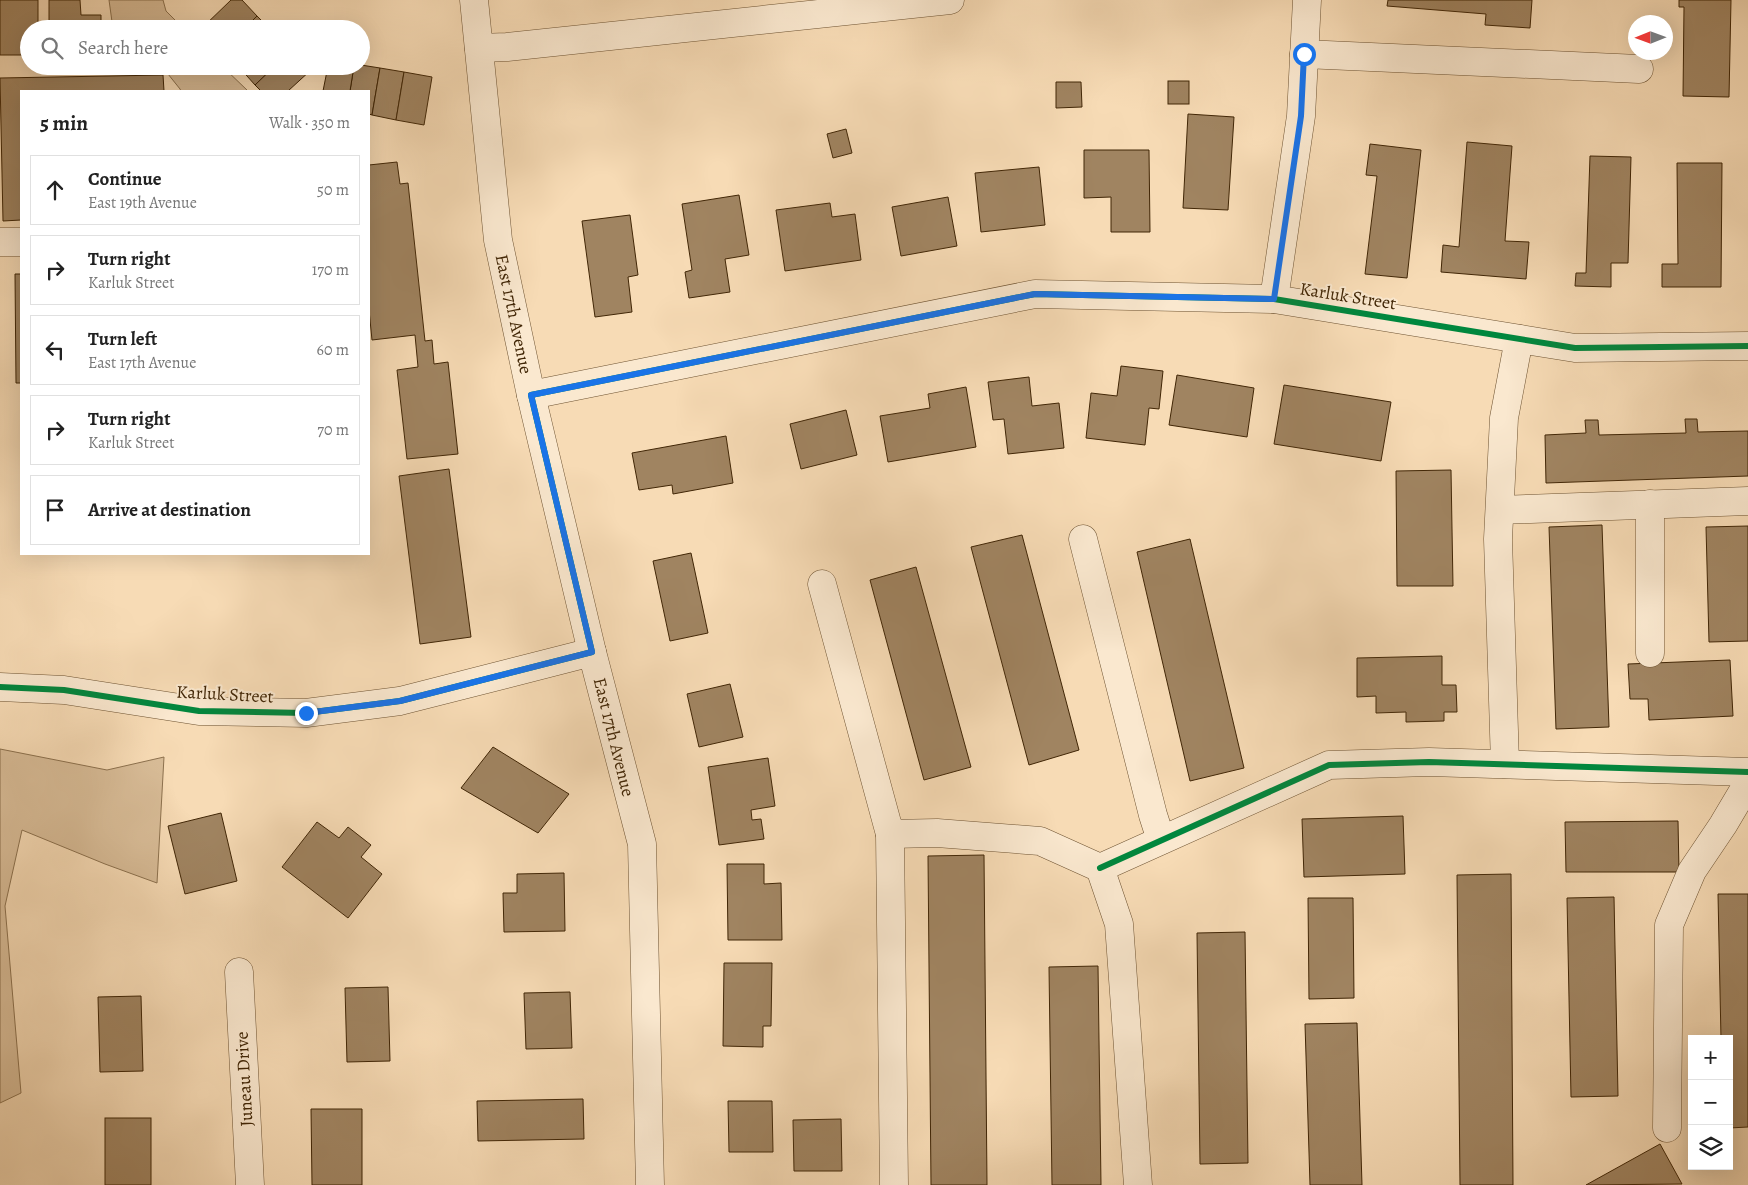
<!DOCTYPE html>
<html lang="en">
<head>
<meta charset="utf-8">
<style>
  body { margin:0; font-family:Alegreya,serif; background:#f6f6f6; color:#222 }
  .controls { position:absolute; right:15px; bottom:15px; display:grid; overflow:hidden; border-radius:0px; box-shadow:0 5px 20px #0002 }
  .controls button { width:45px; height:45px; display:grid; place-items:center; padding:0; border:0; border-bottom:1px solid #e0e0e0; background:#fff; color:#222; font:25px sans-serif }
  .compass { position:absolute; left:1628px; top:15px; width:45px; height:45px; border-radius:50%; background:#fff; box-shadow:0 5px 20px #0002; rotate:269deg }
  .stop { position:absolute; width:15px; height:15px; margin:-11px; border:4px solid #1a73e8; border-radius:50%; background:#fff }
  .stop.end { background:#1a73e8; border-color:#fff; box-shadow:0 1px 5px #0008 }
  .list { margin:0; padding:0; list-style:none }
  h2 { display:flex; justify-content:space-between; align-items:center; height:65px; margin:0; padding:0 20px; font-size:21px }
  h2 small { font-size:16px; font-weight:400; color:#767676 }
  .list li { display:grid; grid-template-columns:32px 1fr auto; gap:15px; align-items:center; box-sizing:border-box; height:70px; margin:0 10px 10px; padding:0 10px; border:1px solid #e0e0e0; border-radius:0px }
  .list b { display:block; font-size:19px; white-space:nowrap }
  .list p { margin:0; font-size:16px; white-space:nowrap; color:#767676 }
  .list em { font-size:16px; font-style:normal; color:#767676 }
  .icon { flex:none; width:28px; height:28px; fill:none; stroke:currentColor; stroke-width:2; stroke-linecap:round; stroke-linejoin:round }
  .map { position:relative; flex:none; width:1748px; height:1185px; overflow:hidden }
  .search { position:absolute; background:#fff; box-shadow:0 5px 20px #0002; left:20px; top:20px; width:350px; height:55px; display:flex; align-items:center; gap:12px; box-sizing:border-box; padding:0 18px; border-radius:28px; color:#767676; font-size:19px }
  .panel { position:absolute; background:#fff; box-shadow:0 5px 20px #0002; left:20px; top:90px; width:350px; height:465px; border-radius:0px }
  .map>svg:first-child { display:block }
  .green { fill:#d8bc97; stroke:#8c714e }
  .building { fill:#a08461; stroke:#412606 }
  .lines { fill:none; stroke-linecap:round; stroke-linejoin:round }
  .minor-casing { stroke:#6e5332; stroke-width:29 }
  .minor { stroke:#fae8cf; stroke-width:28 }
  .cycleway-casing { stroke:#fae8cf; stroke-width:9 }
  .cycleway { stroke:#00873e; stroke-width:6 }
  .route { stroke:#1a73e8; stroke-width:6 }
  .labels { text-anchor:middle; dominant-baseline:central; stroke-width:4; stroke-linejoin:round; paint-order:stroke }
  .street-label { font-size:18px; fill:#412606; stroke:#fae8cf }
</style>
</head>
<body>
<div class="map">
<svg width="1748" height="1185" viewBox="0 0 1748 1185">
  <rect width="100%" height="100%" fill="#f7dbb5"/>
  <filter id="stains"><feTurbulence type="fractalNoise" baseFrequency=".004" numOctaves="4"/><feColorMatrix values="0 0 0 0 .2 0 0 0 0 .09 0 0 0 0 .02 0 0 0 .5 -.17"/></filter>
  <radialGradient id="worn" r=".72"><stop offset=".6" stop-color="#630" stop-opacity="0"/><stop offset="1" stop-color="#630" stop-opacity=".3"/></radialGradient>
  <g class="green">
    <polygon points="109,0 163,0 166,11 184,29 113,29"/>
    <polygon points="158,66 222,66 248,91 181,91 180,89 164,69"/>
    <polygon points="0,749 107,770 164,757 157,883 105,864 22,830 5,906 21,1093 0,1103"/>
  </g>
  <g class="building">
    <polygon points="0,0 38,0 38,29 29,29 29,55 0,55"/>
    <polygon points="49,0 80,0 81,15 101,15 101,29 49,29"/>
    <polygon points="231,0 242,0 257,16 244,29 203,29 202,28"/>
    <polygon points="1388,0 1532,0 1530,28 1485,25 1486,14 1387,6"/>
    <polygon points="1679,0 1731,0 1729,97 1683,96 1684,7 1679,7"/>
    <polygon points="257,16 270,29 244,29"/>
    <polygon points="361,65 380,68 372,115 369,114 369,91 350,91 354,66 361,66"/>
    <polygon points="240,66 275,66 255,85 239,67"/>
    <polygon points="275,66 307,66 311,70 288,91 261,91 255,85"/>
    <polygon points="328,66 354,66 350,91 323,91"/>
    <polygon points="380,68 404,72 396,120 372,115"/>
    <polygon points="404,72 432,77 424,125 396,120"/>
    <polygon points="163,75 164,91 21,91 21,220 3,221 0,78"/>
    <rect x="1168" y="81" width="21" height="23"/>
    <polygon points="1056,82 1081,82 1082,107 1056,108"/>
    <polygon points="1188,114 1234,117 1228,210 1183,208"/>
    <polygon points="846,129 852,153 833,158 827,134"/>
    <polygon points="1467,142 1512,146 1505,241 1529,242 1526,279 1441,272 1443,245 1459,247"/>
    <polygon points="1370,144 1421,150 1407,278 1365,274 1377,176 1366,175"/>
    <polygon points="1084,150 1149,150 1150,232 1111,232 1111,197 1084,198"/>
    <polygon points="1590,156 1631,157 1628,263 1611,263 1611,287 1575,286 1576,273 1586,273"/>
    <polygon points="397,162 400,184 408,183 425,341 432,340 434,364 448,362 458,454 407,459 397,370 418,367 415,335 372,340 369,310 369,165"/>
    <polygon points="1677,163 1722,163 1721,287 1662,287 1662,264 1678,264"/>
    <polygon points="1039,167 1045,225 981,232 975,173"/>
    <polygon points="739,195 749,255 725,259 730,292 689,298 685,272 692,270 682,204"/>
    <polygon points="948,197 957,246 901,256 892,207"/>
    <polygon points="830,203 832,217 855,214 861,260 785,271 776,210"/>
    <polygon points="630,215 638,275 628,277 632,312 595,317 582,221"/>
    <polygon points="15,274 21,274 21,383 16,383"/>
    <polygon points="1121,366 1163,371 1159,409 1149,408 1145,445 1086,438 1091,393 1117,396"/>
    <polygon points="1177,375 1254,388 1247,437 1169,425"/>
    <polygon points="1029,377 1032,406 1059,403 1064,448 1008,454 1004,419 993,420 988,382"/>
    <polygon points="1284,385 1391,402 1381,461 1274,444"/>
    <polygon points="966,387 976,447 888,462 880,416 930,408 928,394"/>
    <polygon points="846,410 857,455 801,469 790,424"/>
    <polygon points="1685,419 1697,419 1698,432 1748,431 1748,476 1546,483 1545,435 1586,433 1585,420 1598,420 1599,435 1686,433"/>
    <polygon points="726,436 733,483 673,494 672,485 639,490 632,453"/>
    <polygon points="449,469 471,637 420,644 399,476"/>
    <polygon points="1451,470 1453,586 1397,586 1396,471"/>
    <polygon points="1602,525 1609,727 1556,729 1549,527"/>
    <polygon points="1748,526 1748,641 1709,642 1706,527"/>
    <polygon points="1022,535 1079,750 1029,765 971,547"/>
    <polygon points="1190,539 1244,768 1190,781 1137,552"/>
    <polygon points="691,553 708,633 670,641 653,561"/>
    <polygon points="916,567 971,767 924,780 870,580"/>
    <polygon points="1442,656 1442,685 1456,685 1457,712 1444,712 1444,721 1406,722 1406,712 1376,713 1376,696 1357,697 1357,658"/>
    <polygon points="1730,660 1733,716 1649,720 1648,699 1630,699 1628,664"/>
    <polygon points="730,684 743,737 699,747 687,694"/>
    <polygon points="493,747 569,794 538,833 461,788"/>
    <polygon points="768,758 775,806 751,810 752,820 761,819 764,839 719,845 708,767"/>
    <polygon points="221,813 237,881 185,894 168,826"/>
    <polygon points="1403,816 1405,874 1304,877 1302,819"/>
    <polygon points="1678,821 1679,872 1566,872 1565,822"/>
    <polygon points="317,822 339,838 348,827 371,845 361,857 382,874 348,918 282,867"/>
    <polygon points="984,855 987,1185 931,1185 928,856"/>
    <polygon points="727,864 764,864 764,884 781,883 782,940 728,940"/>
    <polygon points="564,873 565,931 504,932 503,893 517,893 517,874"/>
    <polygon points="1511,874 1513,1185 1460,1185 1457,875"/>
    <polygon points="1718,894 1748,894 1748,1127 1729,1128 1729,1039 1721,1039"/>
    <polygon points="1614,897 1618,1096 1571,1097 1567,898"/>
    <polygon points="1308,898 1353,898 1354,998 1309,999"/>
    <polygon points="1245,932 1248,1163 1200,1164 1197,933"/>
    <polygon points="724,963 772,963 771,1026 763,1026 763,1047 723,1046"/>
    <polygon points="1098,966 1101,1185 1052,1185 1049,967"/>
    <polygon points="388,987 390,1061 347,1062 345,988"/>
    <polygon points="570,992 572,1048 526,1049 524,993"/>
    <polygon points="141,996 143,1071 100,1072 98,997"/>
    <polygon points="1357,1023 1362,1185 1310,1185 1305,1024"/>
    <polygon points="583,1099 584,1139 478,1141 477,1101"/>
    <polygon points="728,1101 772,1101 773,1152 729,1152"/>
    <polygon points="311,1109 362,1109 362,1185 312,1185"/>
    <rect x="105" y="1118" width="46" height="67"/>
    <polygon points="841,1119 842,1171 794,1171 793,1120"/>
    <polygon points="1660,1144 1682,1184 1586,1185"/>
  </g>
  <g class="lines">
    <defs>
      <g id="minor">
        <polyline points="474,0 498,240 531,395 592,652 642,844 650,1185"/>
        <polyline points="479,48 507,47 950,0"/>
        <polyline points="1304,54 1639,69"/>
        <polyline points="0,242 21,242"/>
        <polyline points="1274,299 1301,116 1307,0"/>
        <polyline points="531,395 1035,294 1274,299 1575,348 1748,346"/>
        <polyline points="1650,504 1650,653"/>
        <polyline points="1500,510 1748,501"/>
        <polyline points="1083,539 1153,815 1161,840"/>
        <polyline points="822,584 890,834 937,833 1040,841 1100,868 1329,765 1429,762 1748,772"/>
        <polyline points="0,687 64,690 199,711 306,713 400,701 592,652"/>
        <polyline points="1505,764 1498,539 1504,418 1519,339"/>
        <polyline points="890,834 894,1185"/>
        <polyline points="1100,868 1119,924 1138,1185"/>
        <polyline points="239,972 250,1185"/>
        <polyline points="1667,1128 1669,925 1692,871 1723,825 1748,783"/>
      </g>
    </defs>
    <use href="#minor" class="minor-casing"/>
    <use href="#minor" class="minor"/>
    <defs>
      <g id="cycleway">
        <polyline points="0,687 64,690 199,711 306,713 400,701 592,652 531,395 1035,294 1274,299 1575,348 1748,346"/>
        <polyline points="1100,868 1329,765 1429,762 1748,772"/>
      </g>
    </defs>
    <use href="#cycleway" class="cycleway-casing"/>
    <use href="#cycleway" class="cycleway"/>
  </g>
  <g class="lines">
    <polyline class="route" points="306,713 400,701 592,652 531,395 1035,294 1274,299 1301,116 1304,54"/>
  </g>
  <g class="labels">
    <g class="street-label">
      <text transform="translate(1348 296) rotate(9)">Karluk Street</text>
      <text transform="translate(514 314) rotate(78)">East 17th Avenue</text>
      <text transform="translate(225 694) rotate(3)">Karluk Street</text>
      <text transform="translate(614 737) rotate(76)">East 17th Avenue</text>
      <text transform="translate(244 1079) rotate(-93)">Juneau Drive</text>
    </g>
  </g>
  <rect width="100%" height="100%" filter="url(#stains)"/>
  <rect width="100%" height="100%" fill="url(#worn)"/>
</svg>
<div class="controls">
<button>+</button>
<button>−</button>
<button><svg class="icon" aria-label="layers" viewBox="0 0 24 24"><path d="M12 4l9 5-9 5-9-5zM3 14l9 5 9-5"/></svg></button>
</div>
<svg class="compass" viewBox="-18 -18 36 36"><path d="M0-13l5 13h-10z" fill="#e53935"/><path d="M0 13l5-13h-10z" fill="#767676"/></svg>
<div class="stop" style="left:1304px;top:54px"></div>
<div class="stop end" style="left:306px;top:713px"></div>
<div class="search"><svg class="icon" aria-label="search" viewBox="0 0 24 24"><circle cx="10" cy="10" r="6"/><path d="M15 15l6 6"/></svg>Search here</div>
<section class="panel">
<h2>5 min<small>Walk · 350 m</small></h2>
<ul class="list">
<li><svg class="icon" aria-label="ahead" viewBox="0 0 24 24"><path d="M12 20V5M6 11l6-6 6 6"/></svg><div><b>Continue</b><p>East 19th Avenue</p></div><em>50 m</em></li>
<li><svg class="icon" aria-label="right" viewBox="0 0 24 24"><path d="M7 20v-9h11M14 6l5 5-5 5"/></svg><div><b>Turn right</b><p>Karluk Street</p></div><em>170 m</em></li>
<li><svg class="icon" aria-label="left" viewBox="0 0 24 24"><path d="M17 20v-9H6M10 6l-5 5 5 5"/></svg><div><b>Turn left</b><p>East 17th Avenue</p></div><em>60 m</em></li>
<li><svg class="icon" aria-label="right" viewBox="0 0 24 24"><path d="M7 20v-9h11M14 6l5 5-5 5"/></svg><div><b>Turn right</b><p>Karluk Street</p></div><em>70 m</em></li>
<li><svg class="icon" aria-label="arrive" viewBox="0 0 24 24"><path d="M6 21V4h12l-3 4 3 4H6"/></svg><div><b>Arrive at destination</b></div></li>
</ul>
</section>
</div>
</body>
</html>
